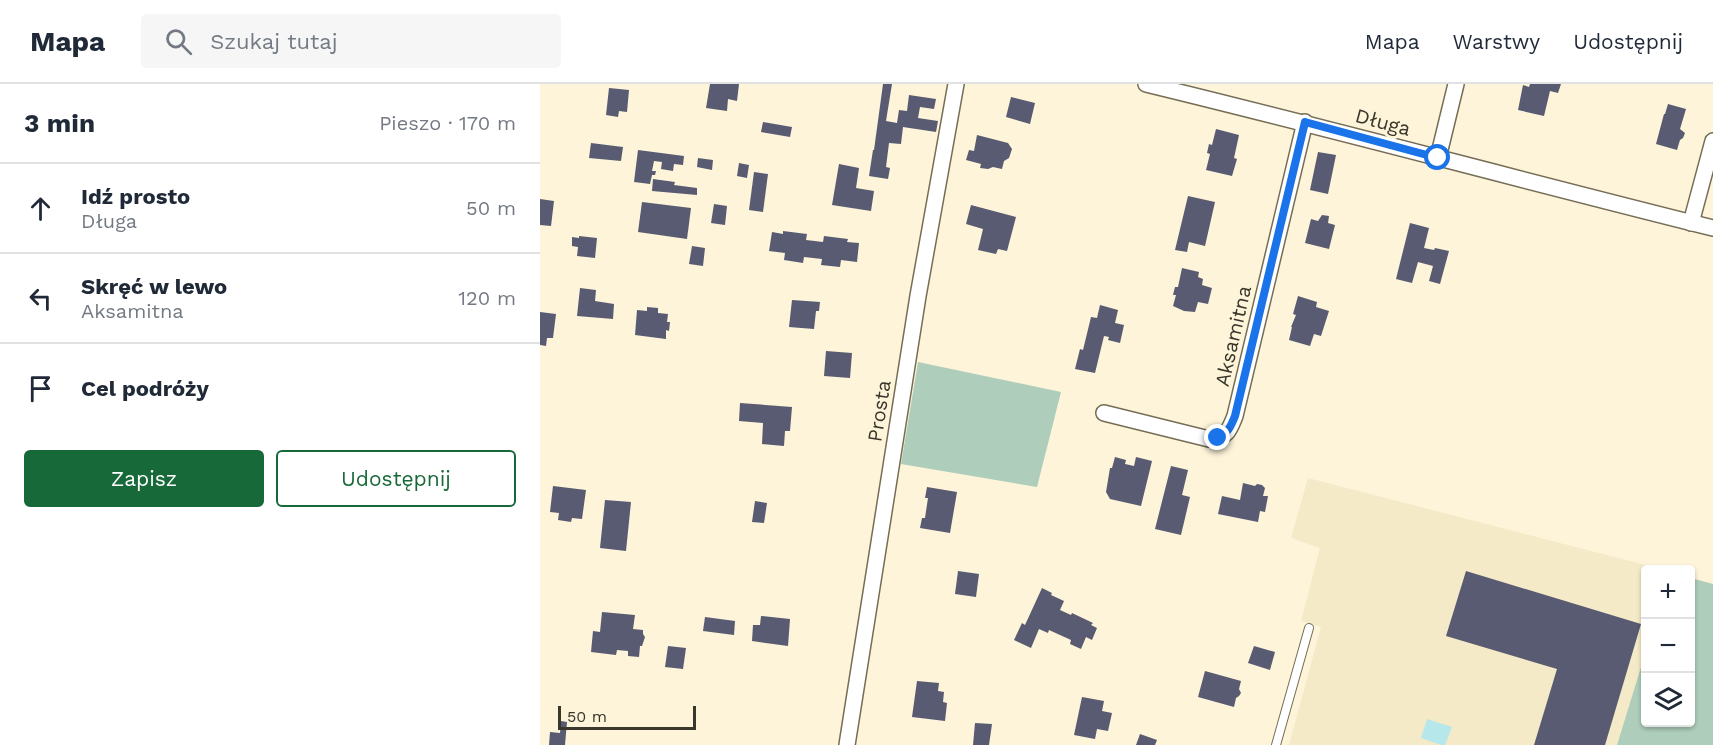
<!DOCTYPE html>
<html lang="pl">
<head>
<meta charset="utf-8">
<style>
  body { margin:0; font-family:"Work Sans",sans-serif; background:#f6f6f7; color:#1f2937 }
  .controls { position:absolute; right:18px; bottom:18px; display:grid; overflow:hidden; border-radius:6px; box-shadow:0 2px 4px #0004 }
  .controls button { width:54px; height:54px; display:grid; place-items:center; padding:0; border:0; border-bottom:2px solid #e0e1e3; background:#fff; color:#1f2937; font:30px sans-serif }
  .scale { position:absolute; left:18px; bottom:15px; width:138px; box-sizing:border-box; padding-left:6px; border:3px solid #39362b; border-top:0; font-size:16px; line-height:21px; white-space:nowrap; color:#39362b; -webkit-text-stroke:4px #fdf4d9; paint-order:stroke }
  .stop { position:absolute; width:18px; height:18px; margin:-14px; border:4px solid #1a73e8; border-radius:50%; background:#fff }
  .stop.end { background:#1a73e8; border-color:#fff; box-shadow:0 2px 6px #0008 }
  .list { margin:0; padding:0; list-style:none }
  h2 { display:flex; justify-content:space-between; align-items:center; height:78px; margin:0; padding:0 24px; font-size:26px }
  h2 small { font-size:20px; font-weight:400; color:#747a83 }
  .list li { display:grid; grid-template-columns:39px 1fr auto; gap:18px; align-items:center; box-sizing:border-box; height:90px; padding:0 24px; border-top:2px solid #e0e1e3 }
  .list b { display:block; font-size:22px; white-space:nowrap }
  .list p { margin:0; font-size:20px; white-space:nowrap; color:#747a83 }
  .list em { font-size:20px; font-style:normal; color:#747a83 }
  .actions { display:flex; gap:12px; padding:18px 24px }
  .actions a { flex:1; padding:14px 0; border:2px solid #18693a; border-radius:6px; text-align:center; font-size:21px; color:#18693a }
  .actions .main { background:#18693a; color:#fff }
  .icon { flex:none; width:33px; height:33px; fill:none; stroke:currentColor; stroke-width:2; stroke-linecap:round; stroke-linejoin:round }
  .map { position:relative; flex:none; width:1173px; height:661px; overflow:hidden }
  header { display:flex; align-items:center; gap:36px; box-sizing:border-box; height:84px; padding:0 30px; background:#fff; border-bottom:2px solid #e0e1e3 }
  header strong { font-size:28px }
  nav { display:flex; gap:33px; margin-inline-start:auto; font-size:21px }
  .search { width:420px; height:54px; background:#f6f6f7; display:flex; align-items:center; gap:15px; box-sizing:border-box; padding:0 21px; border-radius:6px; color:#747a83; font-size:22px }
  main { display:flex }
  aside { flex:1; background:#fff }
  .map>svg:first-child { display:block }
  .built { fill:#f4eac7 }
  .green { fill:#aecdba }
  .water { fill:#b6e7ea }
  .building { fill:#585b71 }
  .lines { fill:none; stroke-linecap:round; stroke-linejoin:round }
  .lane-casing { stroke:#756d55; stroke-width:10 }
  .street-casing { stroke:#756d55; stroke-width:18 }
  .lane { stroke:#fff; stroke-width:8 }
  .street { stroke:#fff; stroke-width:15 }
  .route { stroke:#1a73e8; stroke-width:8 }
  .labels { text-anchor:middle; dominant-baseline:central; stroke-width:6; stroke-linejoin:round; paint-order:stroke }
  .street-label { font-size:20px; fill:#39362b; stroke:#fdf4d9 }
</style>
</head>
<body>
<header>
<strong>Mapa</strong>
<div class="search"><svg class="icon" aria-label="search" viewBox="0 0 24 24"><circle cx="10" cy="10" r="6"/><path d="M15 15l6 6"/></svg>Szukaj tutaj</div>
<nav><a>Mapa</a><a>Warstwy</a><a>Udostępnij</a></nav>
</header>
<main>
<aside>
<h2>3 min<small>Pieszo · 170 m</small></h2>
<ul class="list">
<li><svg class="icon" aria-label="ahead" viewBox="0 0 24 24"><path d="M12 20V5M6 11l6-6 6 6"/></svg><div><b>Idź prosto</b><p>Długa</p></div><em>50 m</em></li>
<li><svg class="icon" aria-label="left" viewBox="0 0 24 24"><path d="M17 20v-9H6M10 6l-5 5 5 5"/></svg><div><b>Skręć w lewo</b><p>Aksamitna</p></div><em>120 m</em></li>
<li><svg class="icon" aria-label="arrive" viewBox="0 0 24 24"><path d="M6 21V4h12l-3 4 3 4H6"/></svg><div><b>Cel podróży</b></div></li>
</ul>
<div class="actions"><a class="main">Zapisz</a><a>Udostępnij</a></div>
</aside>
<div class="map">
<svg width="1173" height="661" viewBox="0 0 1173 661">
  <rect width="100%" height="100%" fill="#fdf4d9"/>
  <polygon class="built" points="768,394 1121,485 1106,486 1105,570 1077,661 749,661 781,543 761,537 780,464 751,454"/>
  <g class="green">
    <polygon points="378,278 521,308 497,403 361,380"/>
    <polygon points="1151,494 1173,500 1173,661 1077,661 1105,570 1106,638 1150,638"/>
  </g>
  <polygon class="water" points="887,635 912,643 905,661 901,661 881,654"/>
  <g class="building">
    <polygon points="170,0 199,0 197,17 188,15 187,27 166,24"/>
    <polygon points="343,0 352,0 346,37 357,39 359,26 367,27 369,11 396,15 394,25 380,23 378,34 398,37 396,48 363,43 361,60 349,59 346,83 350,84 348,95 329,92 333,66 334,66"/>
    <polygon points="990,0 1021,0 1018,9 1010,7 1004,32 978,26 983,1 989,3"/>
    <polygon points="69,4 89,6 87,28 79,27 78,33 66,31"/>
    <polygon points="471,13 495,19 490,40 466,33"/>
    <polygon points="1128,20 1146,25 1140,45 1145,49 1143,54 1140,56 1137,66 1116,60 1124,30 1125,30"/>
    <polygon points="223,38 252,43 250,53 221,48"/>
    <polygon points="676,45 699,51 694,74 697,75 692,92 666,86 670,70 667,69 669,60 672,61"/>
    <polygon points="437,51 468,59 472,65 469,74 464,77 462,85 453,83 448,85 440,84 441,80 426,76 429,66 434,67"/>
    <polygon points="51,59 83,63 81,77 49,74"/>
    <polygon points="98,66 144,72 143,81 134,80 133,87 121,85 122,78 114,77 112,87 116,87 115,91 112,91 110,100 94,98"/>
    <polygon points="778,68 796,71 788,110 770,106"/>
    <polygon points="158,74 173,76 172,86 157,83"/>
    <polygon points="199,79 209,81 207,94 197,92"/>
    <polygon points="299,80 319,84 316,104 334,107 331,127 292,121"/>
    <polygon points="214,88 228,90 223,128 209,126"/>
    <polygon points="113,95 135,98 134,101 157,104 157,111 112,107"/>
    <polygon points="648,112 675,118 665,162 649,158 647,168 635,166"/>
    <polygon points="0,115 14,117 11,142 0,141"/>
    <polygon points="102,118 151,124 147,155 98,148"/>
    <polygon points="174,120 187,122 185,141 171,139"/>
    <polygon points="431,121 476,133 467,167 458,165 456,170 438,166 443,145 426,140"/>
    <polygon points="782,131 789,132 788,139 795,141 789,165 765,159 771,135 778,137"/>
    <polygon points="870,139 889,144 884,164 894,166 895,164 909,167 900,200 889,197 893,182 878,178 872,199 856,195"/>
    <polygon points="243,147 267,150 266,156 283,158 284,152 308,155 307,158 319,159 317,178 301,176 300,183 281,181 282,175 264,173 263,179 244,176 245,169 229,167 232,148 243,150"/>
    <polygon points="39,152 57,154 55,174 37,172 38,163 32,162 32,153 39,154"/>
    <polygon points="152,162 165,164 163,182 149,180"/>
    <polygon points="642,184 659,188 658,193 663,195 662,201 672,204 668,220 658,218 655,228 644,227 633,222 636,211 633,211 635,203 638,203"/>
    <polygon points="40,204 56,206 55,217 74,220 73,235 37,232"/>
    <polygon points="758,212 777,218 776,223 789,227 781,252 774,250 770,262 749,256 752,243 751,243 756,231 753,230"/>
    <polygon points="252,216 280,218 279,227 276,227 274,245 249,243"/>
    <polygon points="560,221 578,226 575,239 584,241 580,259 568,256 569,253 564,252 555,289 535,285 540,265 543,266 551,233 557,234"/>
    <polygon points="107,223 118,224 118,229 128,230 127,238 130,238 129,247 126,246 126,255 95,251 97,226 107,227"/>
    <polygon points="0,228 16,230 13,254 7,254 6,262 0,261"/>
    <polygon points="286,267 312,269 310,294 284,292"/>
    <polygon points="200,319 252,323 250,347 245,347 244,362 222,360 223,339 199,337"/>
    <polygon points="575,373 586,376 585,380 594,382 596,373 612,377 601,422 570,415 566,408 570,384 572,384"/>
    <polygon points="631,382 648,386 642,411 650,413 641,451 615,445"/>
    <polygon points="703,399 715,402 717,400 722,401 725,404 723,412 728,412 725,428 720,427 718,438 678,430 682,412 700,416"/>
    <polygon points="13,402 46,406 42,435 32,434 31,438 18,436 19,429 10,428"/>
    <polygon points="387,403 417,408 410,449 380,444 382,434 385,434 388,414 385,414"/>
    <polygon points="65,416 91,418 86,467 60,464"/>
    <polygon points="215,417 227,419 224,439 212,438"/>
    <polygon points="418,487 439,490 436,513 415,510"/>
    <polygon points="926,487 1101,540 1065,661 994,661 1017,585 906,552"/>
    <polygon points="502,504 512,509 511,511 524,517 520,526 531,531 532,529 553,539 551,541 557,544 552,556 546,553 541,565 530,560 531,556 509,546 508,549 499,545 491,564 474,556 482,539 485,541"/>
    <polygon points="62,528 95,531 93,545 103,546 103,550 105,553 102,562 100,562 99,573 88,572 88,567 77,566 76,571 51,568 53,547 60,548"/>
    <polygon points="221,532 250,535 248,562 212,557 213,541 220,541"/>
    <polygon points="165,533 195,537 194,551 163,547"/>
    <polygon points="128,562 146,564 143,585 125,583"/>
    <polygon points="714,562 735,568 730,586 708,579"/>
    <polygon points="665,587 701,597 699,605 701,609 699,612 696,614 694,623 658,613"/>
    <polygon points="377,597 399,599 398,607 404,608 403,618 407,619 405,637 372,633"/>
    <polygon points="542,613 564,617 562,627 572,629 568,647 557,645 555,655 534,651"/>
    <polygon points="21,637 27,638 25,661 9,661 10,648 20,649"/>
    <polygon points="435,639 452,640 449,661 433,661"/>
    <polygon points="600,650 617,656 615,661 596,661"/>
  </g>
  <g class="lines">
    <defs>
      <polyline id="lane" points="736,661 769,544"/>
      <g id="street">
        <path d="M606 0C796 46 984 97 1173 144"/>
        <polyline points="898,74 916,0"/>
        <polyline points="1151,139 1173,57"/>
        <path d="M564 329 669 355C687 354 689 347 695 332L765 38"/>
        <polyline points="307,661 378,212 416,0"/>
      </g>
    </defs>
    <use href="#lane" class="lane-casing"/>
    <use href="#street" class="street-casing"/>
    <use href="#lane" class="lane"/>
    <use href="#street" class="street"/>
  </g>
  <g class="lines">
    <path class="route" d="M678 354C688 349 691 342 695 332L765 38 898 74"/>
  </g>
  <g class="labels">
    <g class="street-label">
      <text transform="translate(843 38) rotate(15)">Długa</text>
      <text transform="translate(693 252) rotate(-77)">Aksamitna</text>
      <text transform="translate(339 327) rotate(-81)">Prosta</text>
    </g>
  </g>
</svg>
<div class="controls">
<button>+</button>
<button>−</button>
<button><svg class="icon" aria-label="layers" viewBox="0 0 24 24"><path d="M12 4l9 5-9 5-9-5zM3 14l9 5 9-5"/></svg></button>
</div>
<div class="scale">50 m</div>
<div class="stop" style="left:898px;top:74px"></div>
<div class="stop end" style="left:678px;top:354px"></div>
</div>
</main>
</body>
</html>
